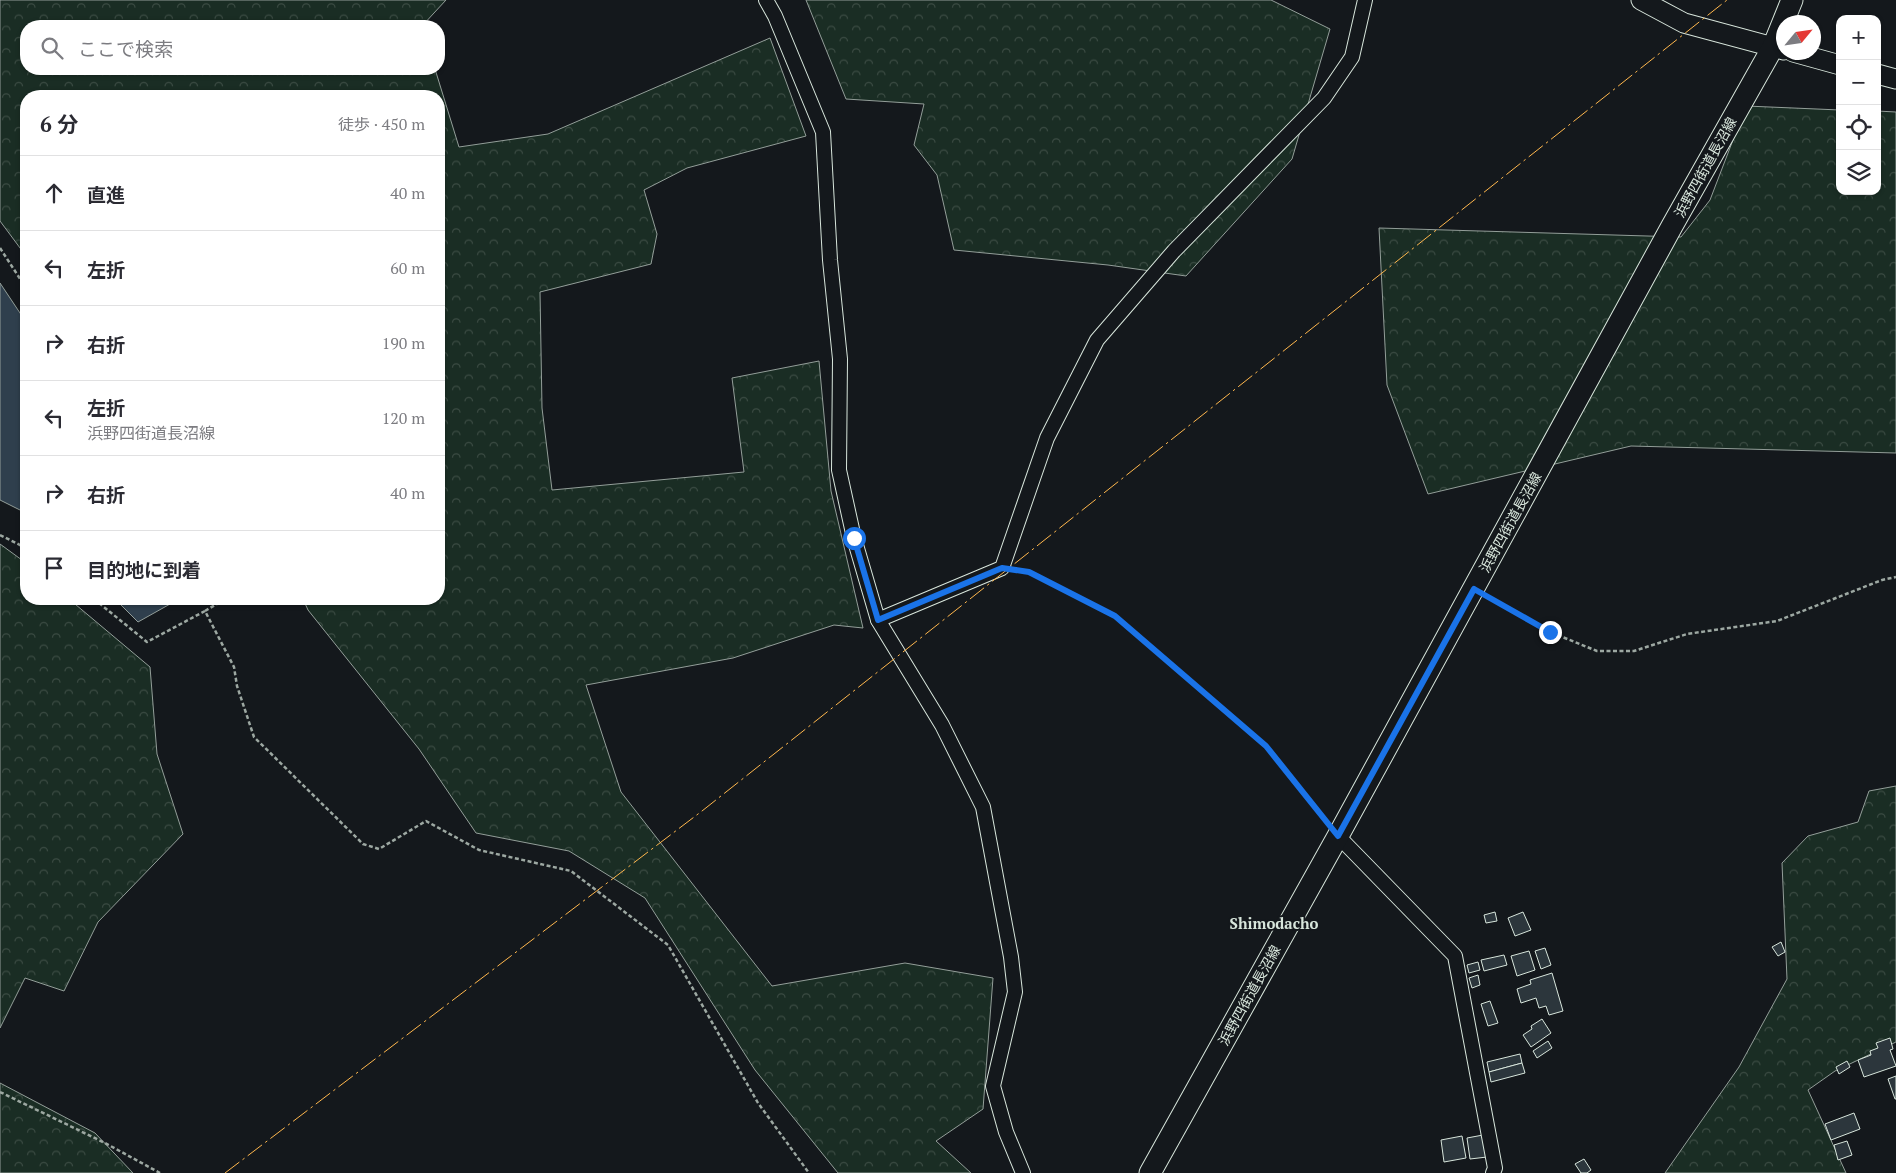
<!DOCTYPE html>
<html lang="ja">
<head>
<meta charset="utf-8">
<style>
  body { margin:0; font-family:"PT Serif","Noto Sans JP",serif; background:#f7f7f7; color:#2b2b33 }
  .controls { position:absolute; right:15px; top:15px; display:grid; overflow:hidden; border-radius:10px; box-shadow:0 1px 4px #0004 }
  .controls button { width:45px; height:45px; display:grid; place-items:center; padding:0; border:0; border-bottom:1px solid #e1e1e2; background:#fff; color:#2b2b33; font:25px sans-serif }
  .compass { position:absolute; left:1776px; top:15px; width:45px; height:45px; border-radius:50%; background:#fff; box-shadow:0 1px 4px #0004; rotate:61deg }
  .stop { position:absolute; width:15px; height:15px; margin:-11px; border:4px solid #1a73e8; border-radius:50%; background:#fff }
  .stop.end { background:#1a73e8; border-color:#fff; box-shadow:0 1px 5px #0008 }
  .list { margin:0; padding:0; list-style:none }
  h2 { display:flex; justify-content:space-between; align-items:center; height:65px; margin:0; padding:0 20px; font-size:21px }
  h2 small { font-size:16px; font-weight:400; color:#7c7c81 }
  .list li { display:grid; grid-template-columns:32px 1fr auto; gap:15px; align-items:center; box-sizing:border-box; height:75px; padding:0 20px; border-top:1px solid #e1e1e2 }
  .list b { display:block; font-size:19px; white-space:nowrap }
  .list p { margin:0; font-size:16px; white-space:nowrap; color:#7c7c81 }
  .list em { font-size:16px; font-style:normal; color:#7c7c81 }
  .icon { flex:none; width:28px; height:28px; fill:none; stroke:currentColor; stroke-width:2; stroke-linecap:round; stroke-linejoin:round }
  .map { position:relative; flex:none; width:1896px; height:1173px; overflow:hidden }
  .search { position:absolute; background:#fff; box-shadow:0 1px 4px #0004; left:20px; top:20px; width:425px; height:55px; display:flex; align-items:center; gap:12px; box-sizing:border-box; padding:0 18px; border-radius:20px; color:#7c7c81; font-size:19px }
  .panel { position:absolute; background:#fff; box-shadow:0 1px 4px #0004; left:20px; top:90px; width:425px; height:515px; border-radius:20px }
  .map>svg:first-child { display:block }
  .forest { fill:url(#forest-crowns); stroke:#939e99 }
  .water { fill:#2f3f4d; stroke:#939e99 }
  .building { fill:#2c363c; stroke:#d8e6dc }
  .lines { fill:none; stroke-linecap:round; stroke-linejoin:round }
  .street-casing { stroke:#d8e6dc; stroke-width:16 }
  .secondary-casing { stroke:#d8e6dc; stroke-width:21 }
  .primary-casing { stroke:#d8e6dc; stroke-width:23 }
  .path { stroke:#9da8a2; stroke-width:2.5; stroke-dasharray:4 2.5; stroke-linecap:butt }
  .street { stroke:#14181c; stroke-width:14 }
  .secondary { stroke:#14181c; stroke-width:19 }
  .primary { stroke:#14181c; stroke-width:21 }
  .power { stroke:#ffb74d; stroke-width:1; stroke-dasharray:18 4 2.5 4; stroke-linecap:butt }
  .route { stroke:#1a73e8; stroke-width:6 }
  .labels { text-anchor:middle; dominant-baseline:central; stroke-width:4; stroke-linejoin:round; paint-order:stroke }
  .street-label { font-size:14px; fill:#d8e6dc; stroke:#14181c }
  .neighbourhood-label { font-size:15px; font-weight:bold; fill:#d8e6dc; stroke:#14181c }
</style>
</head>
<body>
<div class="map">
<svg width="1896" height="1173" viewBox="0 0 1896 1173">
  <defs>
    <pattern id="forest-crowns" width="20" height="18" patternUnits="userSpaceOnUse" patternTransform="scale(1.25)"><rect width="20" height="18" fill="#1a2d24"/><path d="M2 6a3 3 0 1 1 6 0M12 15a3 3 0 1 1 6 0" fill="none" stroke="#3b4b43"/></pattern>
  </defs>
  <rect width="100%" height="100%" fill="#14181c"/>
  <g class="forest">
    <polygon points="0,0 446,0 422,26 26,26 26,69 435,69 459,147 548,134 770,38 806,136 687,168 644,190 657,234 651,264 540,292 542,408 552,490 744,472 732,378 819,361 831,491 863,628 834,625 733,658 586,685 621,792 772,986 905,963 993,978 983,1109 936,1141 971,1173 838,1173 755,1070 645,898 569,851 476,833 419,749 308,610 303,599 439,599 439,96 26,96 26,256 0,221"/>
    <polygon points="806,0 1271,0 1330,29 1292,159 1186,276 1108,265 954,250 937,175 914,145 924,104 846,99"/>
    <polygon points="1746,106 1840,110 1840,191 1877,191 1877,111 1896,112 1896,453 1631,446 1428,494 1387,385 1379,228 1681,237 1710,200"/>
    <polygon points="0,544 26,563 26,599 69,599 150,667 157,754 183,834 98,922 64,991 25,978 0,1028"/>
    <polygon points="1896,786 1896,1042 1835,1071 1808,1090 1846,1173 1665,1173 1739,1067 1787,979 1782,863 1808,836 1858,822 1869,791"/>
    <polygon points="0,1083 95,1133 133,1173 0,1173"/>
  </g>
  <g class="water">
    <polygon points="0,283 26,322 26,513 0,500"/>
    <polygon points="115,599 179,599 138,622"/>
  </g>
  <g class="building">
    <polygon points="1495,912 1497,921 1486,923 1484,915"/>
    <polygon points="1523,912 1531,930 1515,936 1508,918"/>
    <polygon points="1781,942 1785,952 1778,956 1772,947"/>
    <polygon points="1545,948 1551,965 1541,969 1535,951"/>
    <polygon points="1529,951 1535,970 1517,976 1511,956"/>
    <polygon points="1504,955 1507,965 1484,971 1481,960"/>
    <polygon points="1478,962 1480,970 1469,973 1467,965"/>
    <polygon points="1552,973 1563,1011 1549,1015 1546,1006 1539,1008 1536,998 1521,1003 1517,989 1531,984 1530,980"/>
    <polygon points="1478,975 1480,985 1472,988 1469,978"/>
    <polygon points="1490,1001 1498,1023 1488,1026 1481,1004"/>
    <polygon points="1542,1019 1551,1033 1531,1047 1523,1035 1532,1029 1531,1026"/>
    <polygon points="1890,1038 1893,1049 1890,1050 1896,1066 1864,1077 1858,1060 1871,1055 1870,1051 1878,1048 1876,1043"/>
    <polygon points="1548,1041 1552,1048 1537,1058 1533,1051"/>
    <polygon points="1520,1054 1522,1063 1489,1072 1487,1062"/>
    <polygon points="1847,1061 1850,1067 1839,1074 1836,1067"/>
    <polygon points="1522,1063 1525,1073 1491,1082 1489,1072"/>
    <polygon points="1896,1076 1896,1099 1895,1099 1888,1079"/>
    <polygon points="1854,1113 1860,1129 1831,1140 1825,1124"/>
    <polygon points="1483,1135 1487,1157 1470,1159 1467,1138"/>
    <polygon points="1462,1136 1466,1158 1444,1162 1441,1140"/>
    <polygon points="1847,1141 1852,1155 1838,1160 1834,1145"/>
    <polygon points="1584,1159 1591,1170 1587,1173 1581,1173 1575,1164"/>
  </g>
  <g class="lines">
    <defs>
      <g id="street">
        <polyline points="766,0 775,16 823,132 830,260 840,359 839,470 854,538 878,620 942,725 983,807 1011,957 1015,992 993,1086 1006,1132 1023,1173"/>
        <polyline points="878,620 1002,568 1047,438 1097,340 1174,251 1324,98 1352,57 1365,0"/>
        <polyline points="1338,836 1455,956 1495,1168 1493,1173"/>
      </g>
      <g id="secondary">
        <polyline points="1641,0 1684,23 1784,50"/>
        <polyline points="1793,52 1840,65"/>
        <polyline points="1877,74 1896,79"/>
      </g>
      <polyline id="primary" points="1150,1173 1338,836 1672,226 1773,47 1792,0"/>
    </defs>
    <use href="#street" class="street-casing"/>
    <use href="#secondary" class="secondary-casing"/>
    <use href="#primary" class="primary-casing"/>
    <g class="path">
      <polyline points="0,248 26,288"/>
      <polyline points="0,535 26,548"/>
      <polyline points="1016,570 1029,572 1115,616 1266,746 1326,820"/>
      <polyline points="1489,598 1550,632 1597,651 1634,651 1687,634 1777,621 1882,580 1896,577"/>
      <polyline points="94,599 147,642 205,611 234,667 237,686 254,737 363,844 379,849 426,821 479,850 571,871 668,945 758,1103 809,1173"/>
      <polyline points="205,611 225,599"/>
      <polyline points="0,1092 105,1143 160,1173"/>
    </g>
    <use href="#street" class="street"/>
    <use href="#secondary" class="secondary"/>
    <use href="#primary" class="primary"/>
    <polyline class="power" points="225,1173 702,811 1727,0"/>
  </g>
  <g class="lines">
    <polyline class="route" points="854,538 878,620 1002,568 1029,572 1115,616 1266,746 1338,836 1474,589 1550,632"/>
  </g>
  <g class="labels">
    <g class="street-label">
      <text transform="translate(1705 167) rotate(-61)">浜野四街道長沼線</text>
      <text transform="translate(1510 522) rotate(-61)">浜野四街道長沼線</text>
      <text transform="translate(1249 995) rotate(-61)">浜野四街道長沼線</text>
    </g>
    <g class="neighbourhood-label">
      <text x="1274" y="923">Shimodacho</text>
    </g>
  </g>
</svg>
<div class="controls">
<button>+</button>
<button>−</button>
<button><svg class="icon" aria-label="locate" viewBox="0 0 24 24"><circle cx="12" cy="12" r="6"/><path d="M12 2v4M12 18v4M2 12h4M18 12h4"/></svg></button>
<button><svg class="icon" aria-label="layers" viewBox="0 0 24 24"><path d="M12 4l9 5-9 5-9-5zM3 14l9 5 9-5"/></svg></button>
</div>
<svg class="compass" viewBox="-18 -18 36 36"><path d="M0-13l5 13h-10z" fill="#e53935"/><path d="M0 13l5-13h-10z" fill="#7c7c81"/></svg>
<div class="stop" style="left:854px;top:538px"></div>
<div class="stop end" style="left:1550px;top:632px"></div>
<div class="search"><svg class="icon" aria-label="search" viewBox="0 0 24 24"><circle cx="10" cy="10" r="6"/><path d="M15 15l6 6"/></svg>ここで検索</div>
<section class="panel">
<h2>6 分<small>徒歩 · 450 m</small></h2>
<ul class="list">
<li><svg class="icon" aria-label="ahead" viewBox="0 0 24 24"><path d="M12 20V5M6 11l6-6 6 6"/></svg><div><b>直進</b></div><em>40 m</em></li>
<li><svg class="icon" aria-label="left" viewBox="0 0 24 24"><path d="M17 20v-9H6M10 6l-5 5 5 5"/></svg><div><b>左折</b></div><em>60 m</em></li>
<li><svg class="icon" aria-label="right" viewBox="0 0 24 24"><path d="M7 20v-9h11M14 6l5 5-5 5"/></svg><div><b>右折</b></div><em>190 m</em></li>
<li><svg class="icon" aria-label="left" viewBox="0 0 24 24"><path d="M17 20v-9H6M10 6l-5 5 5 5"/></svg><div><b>左折</b><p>浜野四街道長沼線</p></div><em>120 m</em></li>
<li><svg class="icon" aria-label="right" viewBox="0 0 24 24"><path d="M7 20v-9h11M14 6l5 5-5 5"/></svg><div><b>右折</b></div><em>40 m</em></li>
<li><svg class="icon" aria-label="arrive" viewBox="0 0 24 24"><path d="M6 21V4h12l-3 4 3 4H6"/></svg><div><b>目的地に到着</b></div></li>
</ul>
</section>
</div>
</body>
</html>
